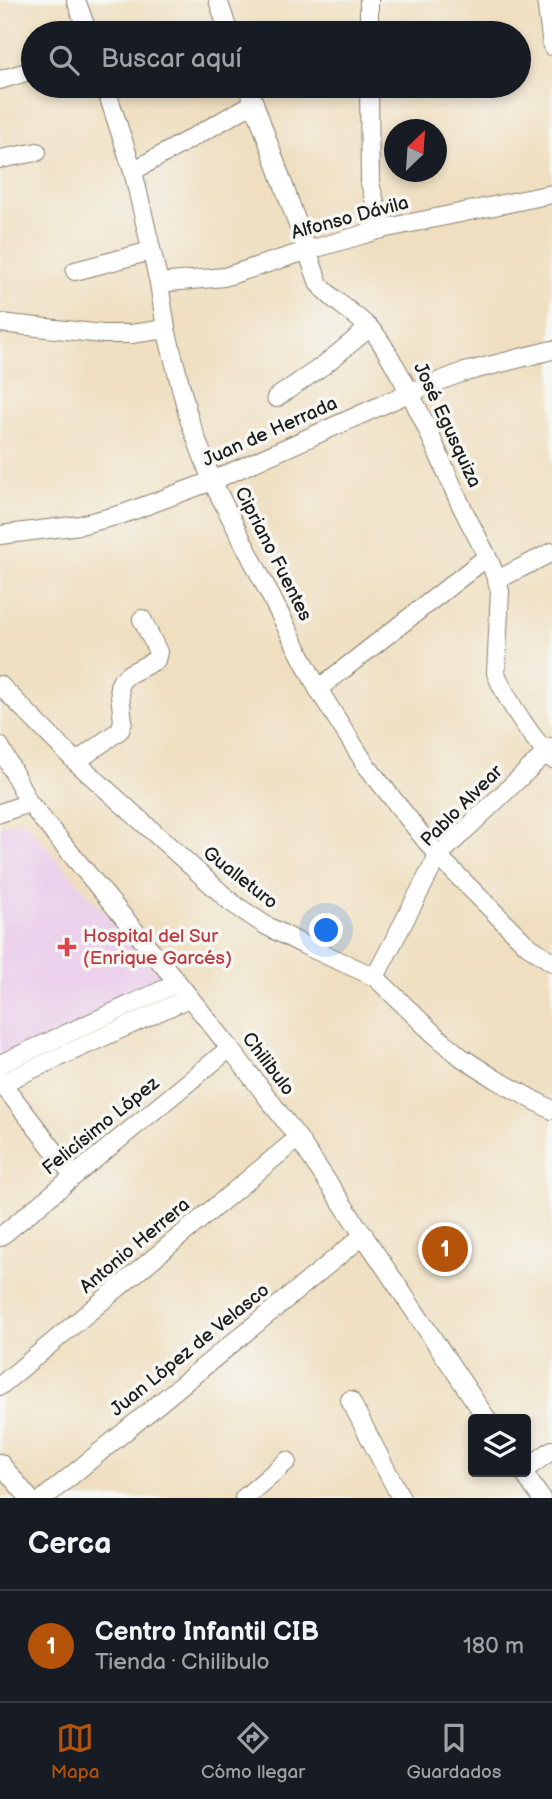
<!DOCTYPE html>
<html lang="es">
<head>
<meta charset="utf-8">
<style>
  body { margin:0; font-family:"Balsamiq Sans",sans-serif; background:#20242c; color:#f1f3f6 }
  .controls { position:absolute; right:21px; bottom:21px; display:grid; overflow:hidden; border-radius:7px; box-shadow:0 4px 10px #0003 }
  .controls button { width:63px; height:63px; display:grid; place-items:center; padding:0; border:0; border-bottom:2px solid #363941; background:#171b24; color:#f1f3f6; font:35px sans-serif }
  .compass { position:absolute; left:384px; top:119px; width:63px; height:63px; border-radius:50%; background:#171b24; box-shadow:0 4px 10px #0003; rotate:25deg }
  .you { position:absolute; left:327px; top:931px; width:24px; height:24px; margin:-18px; border:5px solid #fff; border-radius:50%; background:#1a73e8; box-shadow:0 0 0 10px #1a73e833 }
  .badge { display:grid; place-items:center; width:46px; height:46px; border-radius:50%; background:#b45309; color:#fff; font-size:23px; font-weight:700 }
  .pin { position:absolute; translate:-50% -50%; border:4px solid #fff; box-shadow:0 2px 7px #0006 }
  .list { margin:0; padding:0; list-style:none }
  h2 { display:flex; justify-content:space-between; align-items:center; height:91px; margin:0; padding:0 28px; font-size:30px }
  h2 small { font-size:23px; font-weight:400; color:#9ea1a6 }
  .list li { display:grid; grid-template-columns:46px 1fr auto; gap:21px; align-items:center; box-sizing:border-box; height:112px; padding:0 28px; border-top:2px solid #363941 }
  .list b { display:block; font-size:26px; white-space:nowrap }
  .list p { margin:0; font-size:23px; white-space:nowrap; color:#9ea1a6 }
  .list em { font-size:23px; font-style:normal; color:#9ea1a6 }
  .icon { flex:none; width:38px; height:38px; fill:none; stroke:currentColor; stroke-width:2; stroke-linecap:round; stroke-linejoin:round }
  .map { position:relative; flex:none; width:552px; height:1498px; overflow:hidden }
  .search { position:absolute; background:#171b24; box-shadow:0 4px 10px #0003; left:21px; right:21px; top:21px; height:77px; display:flex; align-items:center; gap:18px; box-sizing:border-box; padding:0 24px; border-radius:38px; color:#9ea1a6; font-size:26px }
  .sheet { height:203px; background:#171b24 }
  nav { display:flex; justify-content:space-around; align-items:center; box-sizing:border-box; height:98px; border-top:2px solid #363941; background:#171b24; font-size:19px; color:#9ea1a6 }
  nav a { display:grid; justify-items:center; gap:4px }
  nav .on { color:#b45309 }
  .map>svg:first-child { display:block }
  .built { fill:#ebd1eb }
  .lines { fill:none; stroke-linecap:round; stroke-linejoin:round }
  .minor-casing { stroke:#867e6e; stroke-width:20 }
  .minor { stroke:#fff; stroke-width:18 }
  .health-dot { fill:#e0444e; stroke:#f6f6f2; stroke-width:2.5 }
  .labels { text-anchor:middle; dominant-baseline:central; stroke-width:7; stroke-linejoin:round; paint-order:stroke }
  .street-label { font-size:19px; fill:#1c1c1c; stroke:#f6f6f2 }
  .health-label { font-size:19px; fill:#be3a42; stroke:#f6f6f2; text-anchor:start }
</style>
</head>
<body>
<div class="map">
<svg width="552" height="1498" viewBox="0 0 552 1498">
  <rect width="100%" height="100%" fill="#f6f6f2"/>
  <filter id="ink" filterUnits="userSpaceOnUse"><feTurbulence type="fractalNoise" baseFrequency=".0143" numOctaves="2"/><feDisplacementMap in="SourceGraphic" scale="14" xChannelSelector="R" yChannelSelector="G"/><feConvolveMatrix kernelMatrix="1 2 1 2 8 2 1 2 1" color-interpolation-filters="sRGB"/></filter>
  <filter id="wash" filterUnits="userSpaceOnUse"><feTurbulence type="fractalNoise" baseFrequency=".00686" numOctaves="4" result="noise"/><feDisplacementMap in="SourceGraphic" scale="28" xChannelSelector="R" yChannelSelector="G"/><feGaussianBlur stdDeviation="1.57" result="paint"/><feColorMatrix in="noise" values="0 0 0 0 0 0 0 0 0 0 0 0 0 0 0 0 0 1.4 0 .05"/><feComposite in="paint" operator="in"/></filter>
  <g filter="url(#wash)">
    <rect width="100%" height="100%" fill="#efdfc0"/>
    <polygon class="built" points="22,819 169,986 0,1059 0,826"/>
  </g>
  <g filter="url(#ink)">
    <g class="lines">
      <defs>
        <g id="minor">
          <polyline points="76,0 88,33"/>
          <polyline points="218,0 229,33"/>
          <polyline points="369,0 369,33"/>
          <polyline points="546,0 552,46"/>
          <polyline points="0,80 33,70"/>
          <polyline points="105,86 133,171 159,283 166,329 189,419 212,481 318,689 366,765 438,856 527,945 552,962"/>
          <path d="M248 86 319 284C335 304 359 315 375 334 383 344 389 356 395 366 421 410 439 457 460 503 473 531 492 560 500 591L496 673C506 700 532 738 552 759"/>
          <polyline points="369,86 370,183 382,229"/>
          <polyline points="0,159 37,152"/>
          <polyline points="133,171 254,103"/>
          <polyline points="75,271 151,251"/>
          <polyline points="159,283 224,277 306,251 382,229 552,194"/>
          <polyline points="0,323 103,334 131,334 166,329"/>
          <polyline points="276,398 324,365 369,328"/>
          <polyline points="0,535 80,525 123,514 212,481 411,392 461,373 552,350"/>
          <polyline points="497,580 552,552"/>
          <polyline points="0,685 76,762 232,903 265,925 304,945 375,977 434,1034 461,1057 495,1079 552,1110"/>
          <polyline points="318,689 487,557"/>
          <polyline points="0,746 29,803 178,983 230,1048 298,1138 487,1419"/>
          <polyline points="76,762 120,730 123,721 119,686 122,680 129,674 156,660 158,652 142,619"/>
          <polyline points="0,813 29,803"/>
          <polyline points="375,977 438,856 552,747"/>
          <polyline points="0,1064 178,983"/>
          <polyline points="0,1081 73,1175"/>
          <polyline points="0,1084 189,998"/>
          <polyline points="0,1237 230,1048"/>
          <polyline points="0,1386 298,1138"/>
          <polyline points="350,1400 401,1498"/>
          <polyline points="0,1463 29,1498"/>
          <polyline points="526,1469 552,1450"/>
          <polyline points="523,1472 541,1498"/>
          <polyline points="44,1498 364,1235"/>
          <polyline points="244,1498 287,1461"/>
        </g>
      </defs>
      <use href="#minor" class="minor-casing"/>
      <use href="#minor" class="minor"/>
    </g>
  </g>
  <path class="health-dot" d="M63.5 936.5h7v7h7v7h-7v7h-7v-7h-7v-7h7z"/>
  <g class="labels">
    <g class="street-label">
      <text transform="translate(350 218) rotate(-15)">Alfonso Dávila</text>
      <text transform="translate(447 425) rotate(65)">José Egusquiza</text>
      <text transform="translate(270 432) rotate(-24)">Juan de Herrada</text>
      <text transform="translate(273 554) rotate(63)">Cipriano Fuentes</text>
      <text transform="translate(462 806) rotate(-45)">Pablo Alvear</text>
      <text transform="translate(240 878) rotate(38)">Gualleturo</text>
      <text transform="translate(268 1064) rotate(53)">Chilibulo</text>
      <text transform="translate(101 1126) rotate(-39)">Felicísimo López</text>
      <text transform="translate(135 1246) rotate(-40)">Antonio Herrera</text>
      <text transform="translate(190 1350) rotate(-39)">Juan López de Velasco</text>
    </g>
    <g class="health-label">
      <text x="83" y="936">Hospital del Sur<tspan x="83" dy="22">(Enrique Garcés)</tspan></text>
    </g>
  </g>
</svg>
<div class="controls">
<button><svg class="icon" aria-label="layers" viewBox="0 0 24 24"><path d="M12 4l9 5-9 5-9-5zM3 14l9 5 9-5"/></svg></button>
</div>
<svg class="compass" viewBox="-18 -18 36 36"><path d="M0-13l5 13h-10z" fill="#e53935"/><path d="M0 13l5-13h-10z" fill="#9ea1a6"/></svg>
<div class="you"></div>
<div class="pin badge" style="left:445px;top:1249px">1</div>
<div class="search"><svg class="icon" aria-label="search" viewBox="0 0 24 24"><circle cx="10" cy="10" r="6"/><path d="M15 15l6 6"/></svg>Buscar aquí</div>
</div>
<section class="sheet">
<h2>Cerca<small></small></h2>
<ul class="list">
<li><span class="badge">1</span><div><b>Centro Infantil CIB</b><p>Tienda · Chilibulo</p></div><em>180 m</em></li>
</ul>
</section>
<nav>
<a class="on"><svg class="icon" aria-label="map" viewBox="0 0 24 24"><path d="M3 6l6-2 6 2 6-2v14l-6 2-6-2-6 2zM9 4v14M15 6v14"/></svg>Mapa</a>
<a><svg class="icon" aria-label="directions" viewBox="0 0 24 24"><path d="M12 3l9 9-9 9-9-9zM9 14v-3h6M13 9l2 2-2 2"/></svg>Cómo llegar</a>
<a><svg class="icon" aria-label="saved" viewBox="0 0 24 24"><path d="M7 4h10v16l-5-4-5 4z"/></svg>Guardados</a>
</nav>
</body>
</html>
